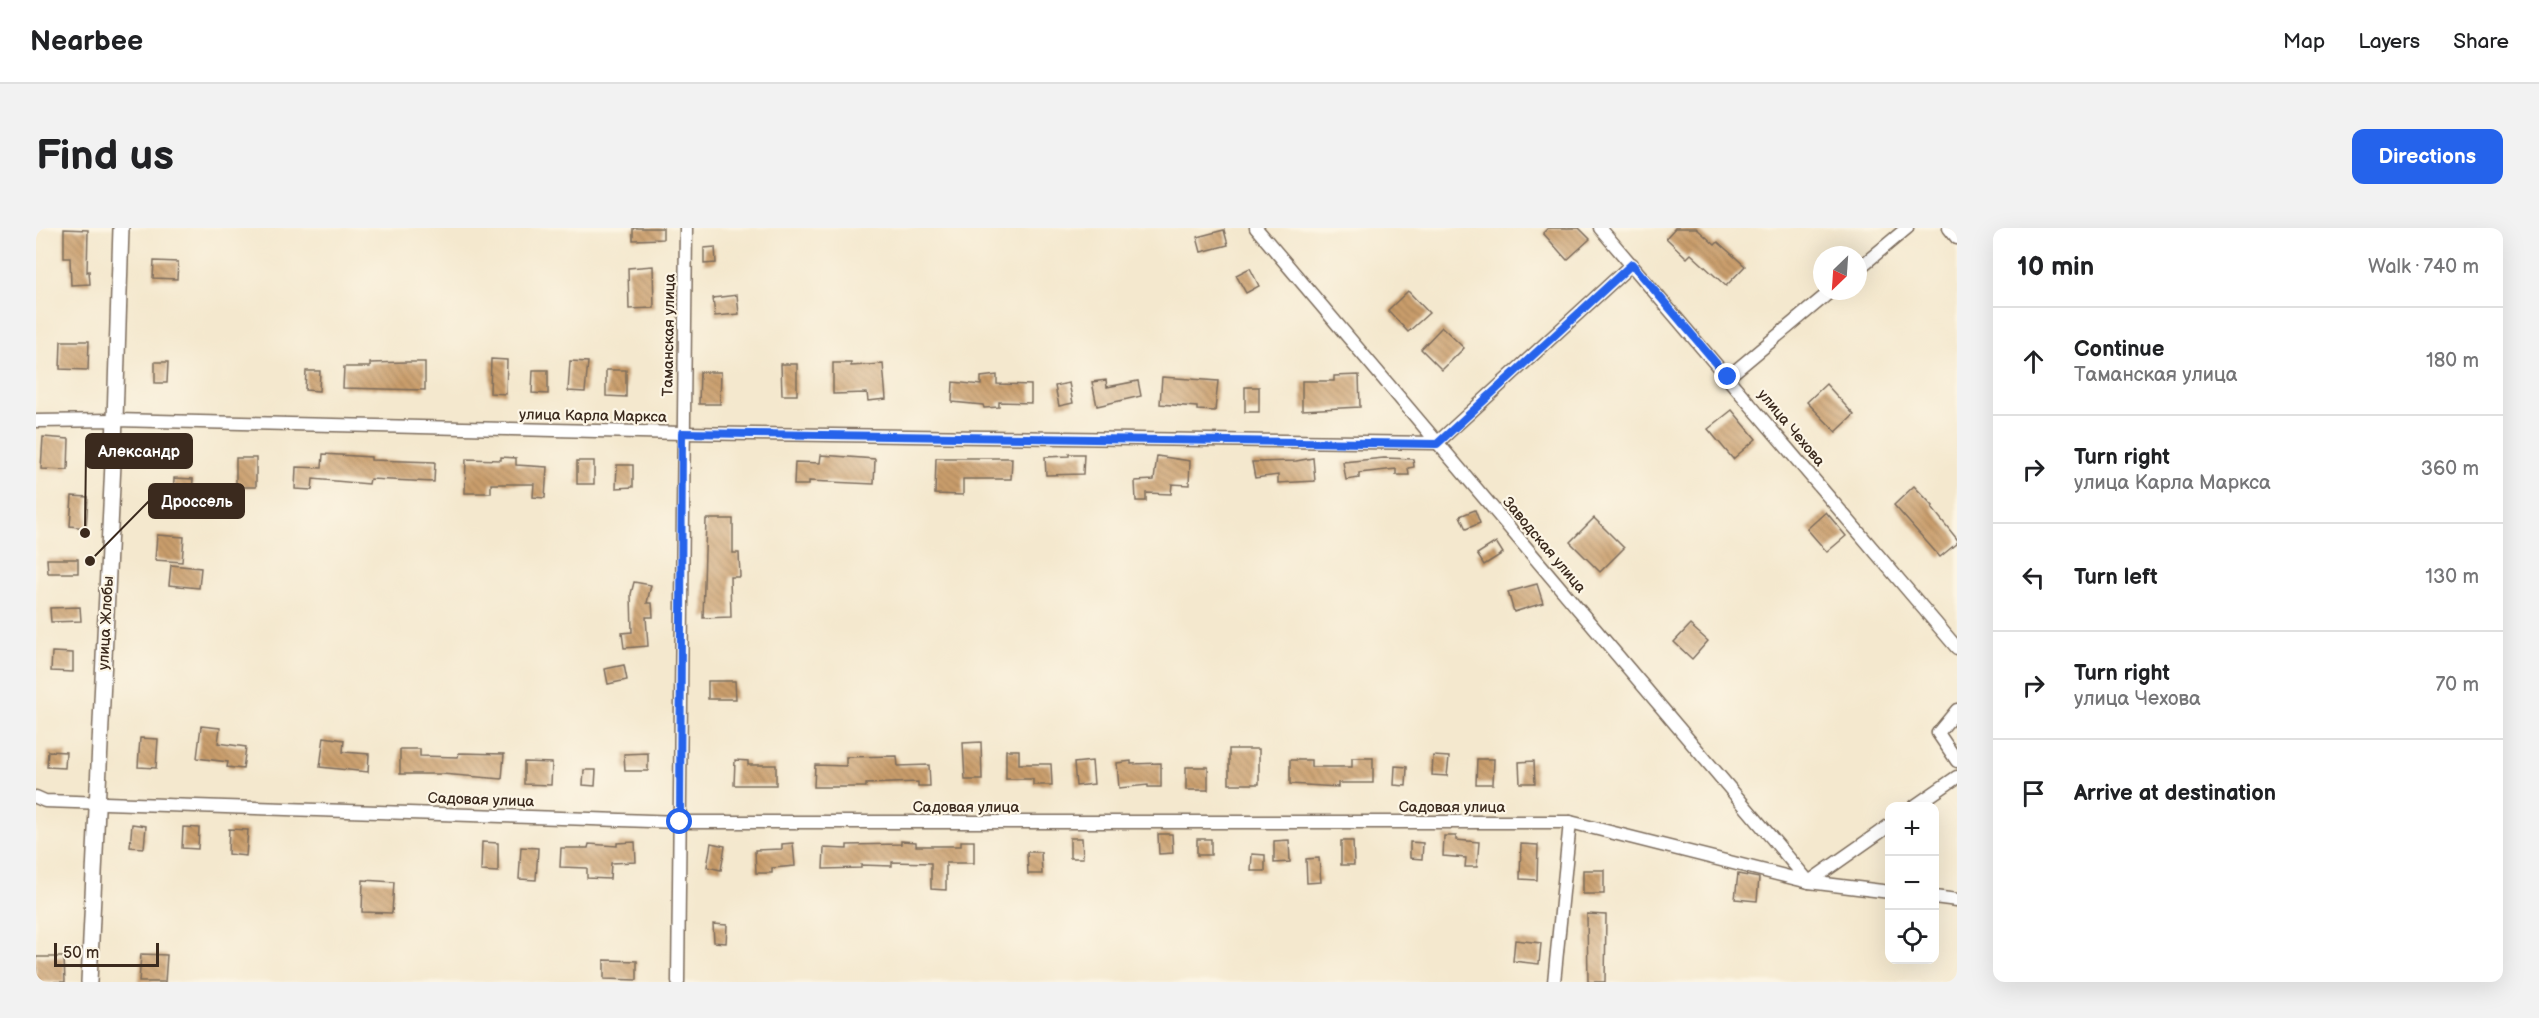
<!DOCTYPE html>
<html lang="en">
<head>
<meta charset="utf-8">
<style>
  body { margin:0; font-family:"Balsamiq Sans",sans-serif; background:#f2f2f2; color:#202124 }
  .controls { position:absolute; right:18px; bottom:18px; display:grid; overflow:hidden; border-radius:12px; box-shadow:0 6px 24px #0002 }
  .controls button { width:54px; height:54px; display:grid; place-items:center; padding:0; border:0; border-bottom:2px solid #e0e0e0; background:#fff; color:#202124; font:30px sans-serif }
  .compass { position:absolute; left:1777px; top:18px; width:54px; height:54px; border-radius:50%; background:#fff; box-shadow:0 6px 24px #0002; rotate:205deg }
  .scale { position:absolute; left:18px; bottom:15px; width:105px; box-sizing:border-box; padding-left:6px; border:3px solid #3b2a1e; border-top:0; font-size:16px; line-height:21px; white-space:nowrap; color:#3b2a1e; -webkit-text-stroke:4px #fcf5e5; paint-order:stroke }
  .stop { position:absolute; width:18px; height:18px; margin:-14px; border:4px solid #2563eb; border-radius:50%; background:#fff }
  .stop.end { background:#2563eb; border-color:#fff; box-shadow:0 2px 6px #0008 }
  .list { margin:0; padding:0; list-style:none }
  h2 { display:flex; justify-content:space-between; align-items:center; height:78px; margin:0; padding:0 24px; font-size:26px }
  h2 small { font-size:20px; font-weight:400; color:#757577 }
  .list li { display:grid; grid-template-columns:39px 1fr auto; gap:18px; align-items:center; box-sizing:border-box; height:108px; padding:0 24px; border-top:2px solid #e0e0e0 }
  .list b { display:block; font-size:22px; white-space:nowrap }
  .list p { margin:0; font-size:20px; white-space:nowrap; color:#757577 }
  .list em { font-size:20px; font-style:normal; color:#757577 }
  .icon { flex:none; width:33px; height:33px; fill:none; stroke:currentColor; stroke-width:2; stroke-linecap:round; stroke-linejoin:round }
  .map { position:relative; flex:none; width:1921px; height:754px; overflow:hidden; border-radius:12px }
  header { display:flex; align-items:center; gap:36px; box-sizing:border-box; height:84px; padding:0 30px; background:#fff; border-bottom:2px solid #e0e0e0 }
  header strong { font-size:28px }
  nav { display:flex; gap:33px; margin-inline-start:auto; font-size:21px }
  .intro { display:flex; align-items:center; justify-content:space-between; box-sizing:border-box; height:144px; padding:0 36px }
  h1 { margin:0; font-size:42px }
  .button { padding:15px 27px; border-radius:12px; background:#2563eb; color:#fff; font-size:21px; font-weight:700 }
  main { display:flex; gap:36px; padding:0 36px }
  aside { flex:1; background:#fff; border-radius:12px; box-shadow:0 6px 24px #0002 }
  .map>svg:first-child { display:block }
  .building { fill:url(#building-back-hatch) }
  .lines { fill:none; stroke-linecap:round; stroke-linejoin:round }
  .minor-casing { stroke:#7c6c5c; stroke-width:15 }
  .tertiary-casing { stroke:#7c6c5c; stroke-width:18 }
  .minor { stroke:#fff; stroke-width:12 }
  .tertiary { stroke:#fff; stroke-width:15 }
  .route { stroke:#2563eb; stroke-width:8 }
  .labels { text-anchor:middle; dominant-baseline:central; stroke-width:4.5; stroke-linejoin:round; paint-order:stroke }
  .street-label { font-size:15px; fill:#3b2a1e; stroke:#fcf5e5 }
  .leader { fill:none; stroke:#3b2a1e; stroke-width:2 }
  .callout-dot { fill:#3b2a1e; stroke:#fcf5e5; stroke-width:2 }
  .callout { fill:#3b2a1e; stroke:#3b2a1e; stroke-width:2 }
  .callout-label { font-size:16px; text-anchor:middle; font-weight:bold; fill:#fff }
</style>
</head>
<body>
<header>
<strong>Nearbee</strong>
<nav><a>Map</a><a>Layers</a><a>Share</a></nav>
</header>
<div class="intro"><h1>Find us</h1><a class="button">Directions</a></div>
<main>
<div class="map">
<svg width="1921" height="754" viewBox="0 0 1921 754">
  <defs>
    <pattern id="building-back-hatch" width="6" height="6" patternUnits="userSpaceOnUse" patternTransform="scale(1.5)"><rect width="6" height="6" fill="#ca9e6c"/><path d="M-1 5l2 2M0 0l6 6M5-1l2 2" fill="none" stroke="#a58158"/></pattern>
  </defs>
  <rect width="100%" height="100%" fill="#fcf5e5"/>
  <filter id="ink" filterUnits="userSpaceOnUse"><feTurbulence type="fractalNoise" baseFrequency=".0167" numOctaves="2"/><feDisplacementMap in="SourceGraphic" scale="12" xChannelSelector="R" yChannelSelector="G"/><feConvolveMatrix kernelMatrix="1 2 1 2 8 2 1 2 1" color-interpolation-filters="sRGB"/></filter>
  <filter id="wash" filterUnits="userSpaceOnUse"><feTurbulence type="fractalNoise" baseFrequency=".008" numOctaves="4" result="noise"/><feDisplacementMap in="SourceGraphic" scale="24" xChannelSelector="R" yChannelSelector="G"/><feGaussianBlur stdDeviation="1.35" result="paint"/><feColorMatrix in="noise" values="0 0 0 0 0 0 0 0 0 0 0 0 0 0 0 0 0 1.4 0 .05"/><feComposite in="paint" operator="in"/></filter>
  <g filter="url(#wash)">
    <rect width="100%" height="100%" fill="#f4e8ce"/>
    <g id="blocks">
      <g class="building">
        <polygon points="597,0 627,0 627,11 597,12"/>
        <polygon points="1512,0 1543,0 1554,11 1531,32 1507,5"/>
        <polygon points="1639,0 1660,0 1679,17 1682,14 1709,38 1690,58 1655,26 1651,30 1630,10"/>
        <polygon points="28,1 52,2 51,44 53,43 54,56 35,57 34,30 28,30"/>
        <polygon points="1188,2 1192,17 1165,24 1161,9"/>
        <polygon points="679,19 680,35 668,36 668,20"/>
        <polygon points="118,33 142,34 141,51 117,50"/>
        <polygon points="617,38 618,80 593,81 592,40"/>
        <polygon points="1214,40 1223,58 1210,65 1200,47"/>
        <polygon points="1372,63 1393,85 1372,104 1352,82"/>
        <polygon points="701,67 703,86 679,88 677,70"/>
        <polygon points="1406,99 1428,120 1406,142 1385,121"/>
        <polygon points="25,113 53,113 52,142 24,141"/>
        <polygon points="455,131 471,132 470,166 454,165"/>
        <polygon points="534,133 552,134 549,164 532,163"/>
        <polygon points="119,134 132,134 131,155 119,155"/>
        <polygon points="371,134 389,134 389,162 307,160 308,139 334,139 334,135"/>
        <polygon points="797,135 815,135 815,138 847,136 850,171 832,173 831,165 797,166"/>
        <polygon points="745,136 761,136 761,167 746,167"/>
        <polygon points="497,142 512,142 512,166 496,165"/>
        <polygon points="570,142 590,142 590,169 570,168"/>
        <polygon points="270,143 284,143 283,163 269,162"/>
        <polygon points="664,144 685,144 684,176 663,176"/>
        <polygon points="961,147 961,156 995,157 995,175 963,174 963,179 948,180 947,177 916,174 917,154 945,157 945,149"/>
        <polygon points="1323,147 1324,179 1266,182 1266,153 1298,153 1298,148"/>
        <polygon points="1126,149 1182,153 1179,183 1161,182 1161,179 1124,176"/>
        <polygon points="1070,152 1071,159 1102,153 1105,168 1061,178 1056,154"/>
        <polygon points="1033,155 1037,175 1023,178 1019,158"/>
        <polygon points="1790,156 1818,187 1800,204 1771,174"/>
        <rect x="1209" y="159" width="14" height="25"/>
        <polygon points="1696,182 1720,211 1697,231 1672,201"/>
        <polygon points="7,209 33,211 32,242 5,241"/>
        <polygon points="287,226 335,229 335,232 399,234 398,254 334,251 333,256 277,251 276,262 259,261 260,239 286,240"/>
        <polygon points="1033,226 1048,226 1047,246 1010,247 1009,229 1033,228"/>
        <polygon points="785,227 839,231 838,256 773,253 773,257 758,257 759,234 784,235"/>
        <polygon points="1121,228 1154,233 1153,257 1136,256 1135,266 1110,265 1110,273 1100,273 1099,253 1118,252"/>
        <polygon points="465,229 480,230 480,237 511,239 509,270 497,269 498,256 455,256 455,265 429,265 430,231 465,232"/>
        <rect x="200" y="230" width="20" height="29"/>
        <polygon points="900,230 976,230 975,251 927,251 927,267 899,266"/>
        <polygon points="1277,230 1279,253 1242,255 1242,247 1219,250 1216,234 1260,233"/>
        <polygon points="1348,230 1377,231 1378,239 1372,240 1373,247 1360,247 1360,241 1323,245 1323,250 1310,252 1307,234"/>
        <rect x="541" y="233" width="17" height="23"/>
        <polygon points="581,237 597,237 597,259 580,260"/>
        <polygon points="138,250 157,251 154,288 136,287"/>
        <polygon points="1878,258 1897,278 1896,280 1921,311 1921,315 1904,329 1858,277"/>
        <polygon points="36,268 52,269 50,300 34,298"/>
        <polygon points="1439,282 1444,295 1430,301 1424,288"/>
        <polygon points="1790,284 1810,308 1791,324 1771,301"/>
        <polygon points="1558,290 1588,320 1564,344 1534,314"/>
        <polygon points="670,291 697,291 697,325 703,325 704,349 694,349 695,389 667,390"/>
        <polygon points="121,307 148,309 146,334 119,332"/>
        <polygon points="1460,314 1467,325 1448,337 1441,326"/>
        <polygon points="11,331 42,331 42,345 12,345"/>
        <polygon points="135,337 165,340 163,360 133,357"/>
        <polygon points="598,354 615,357 611,375 616,375 617,389 610,389 612,418 588,420 586,405 596,404 595,366"/>
        <polygon points="1501,356 1507,375 1478,384 1472,364"/>
        <polygon points="44,379 45,393 15,394 14,380"/>
        <polygon points="1654,397 1672,413 1656,431 1638,414"/>
        <polygon points="16,424 37,425 37,444 15,443"/>
        <polygon points="588,437 591,452 572,456 569,441"/>
        <polygon points="672,453 699,453 700,471 672,471"/>
        <polygon points="165,498 184,500 182,515 210,519 207,541 191,539 192,534 161,530"/>
        <polygon points="288,509 308,512 307,524 333,526 332,544 284,539"/>
        <polygon points="104,510 122,511 120,540 102,539"/>
        <polygon points="945,514 946,552 929,552 927,515"/>
        <polygon points="364,521 384,521 384,528 422,529 423,525 468,526 466,551 406,546 364,546"/>
        <rect x="1193" y="521" width="30" height="35"/>
        <polygon points="970,522 983,522 983,536 1015,536 1016,557 997,557 997,551 970,551"/>
        <polygon points="12,523 30,524 29,540 11,539"/>
        <polygon points="612,525 612,543 589,543 588,526"/>
        <polygon points="861,528 862,538 893,537 894,558 882,558 882,554 830,556 830,559 778,559 779,537 810,538 810,529"/>
        <polygon points="1397,528 1413,529 1411,548 1396,547"/>
        <polygon points="1316,530 1337,530 1337,555 1302,555 1302,559 1254,556 1254,532 1275,532 1275,539 1316,539"/>
        <polygon points="1441,531 1458,531 1457,556 1440,556"/>
        <polygon points="699,532 712,533 712,537 740,537 740,557 698,557"/>
        <polygon points="1056,533 1058,556 1040,558 1038,535"/>
        <polygon points="1095,533 1095,536 1125,535 1125,559 1112,559 1112,557 1083,560 1081,535"/>
        <polygon points="1498,533 1499,555 1484,555 1483,534"/>
        <polygon points="488,534 516,535 515,557 488,556"/>
        <polygon points="1359,538 1371,539 1370,558 1358,557"/>
        <rect x="1150" y="539" width="22" height="23"/>
        <polygon points="548,542 560,542 559,558 547,557"/>
        <polygon points="96,596 110,598 108,620 94,619"/>
        <polygon points="147,599 163,600 162,621 146,620"/>
        <polygon points="193,601 212,602 210,628 192,626"/>
        <polygon points="1122,606 1136,606 1137,625 1123,626"/>
        <polygon points="1408,608 1420,608 1420,612 1443,614 1441,639 1429,639 1430,630 1407,628"/>
        <polygon points="1034,610 1046,610 1047,630 1034,630"/>
        <rect x="1161" y="611" width="14" height="16"/>
        <polygon points="1253,612 1254,634 1238,635 1238,613"/>
        <polygon points="865,613 880,614 880,618 925,618 925,613 938,613 938,635 910,635 910,662 895,661 895,635 856,634 856,638 825,637 825,640 787,641 788,620 811,621 811,617 865,616"/>
        <polygon points="1305,613 1317,613 1318,637 1305,637"/>
        <polygon points="446,614 462,615 462,644 445,643"/>
        <polygon points="599,614 600,634 575,635 574,651 551,650 551,640 524,639 525,620 552,620 553,616 581,618 581,615"/>
        <polygon points="1374,614 1387,615 1386,631 1374,630"/>
        <polygon points="675,615 689,618 685,642 671,639"/>
        <polygon points="757,615 759,638 736,640 736,645 720,645 719,622 746,621 746,616"/>
        <polygon points="1485,616 1502,617 1501,652 1484,651"/>
        <polygon points="485,619 502,620 500,652 483,651"/>
        <polygon points="991,624 1005,624 1006,646 992,646"/>
        <polygon points="1216,626 1229,627 1229,643 1215,643"/>
        <polygon points="1283,630 1285,654 1271,655 1270,631"/>
        <rect x="1547" y="642" width="21" height="24"/>
        <polygon points="1702,646 1723,650 1721,673 1699,671"/>
        <polygon points="327,652 358,654 356,685 326,684"/>
        <polygon points="1551,686 1570,687 1569,754 1552,754"/>
        <polygon points="677,696 691,697 690,715 678,714"/>
        <polygon points="1479,712 1505,715 1503,736 1477,733"/>
        <polygon points="105,726 131,727 129,754 103,754"/>
        <polygon points="0,729 28,729 29,754 0,754"/>
        <polygon points="568,732 601,733 601,752 568,751"/>
      </g>
    </g>
  </g>
  <g filter="url(#ink)">
    <use href="#blocks" fill-opacity="0" stroke="#7c6c5c" stroke-width="1.5"/>
    <g class="lines">
      <defs>
        <g id="minor">
          <polyline points="1220,0 1773,654 1854,597"/>
          <polyline points="1564,0 1921,420"/>
          <polyline points="1913,0 1921,10"/>
          <polyline points="1822,41 1871,0"/>
          <polyline points="1692,149 1795,63"/>
          <polyline points="0,193 79,192 646,205 1401,215 1596,36"/>
          <polyline points="1921,482 1902,505 1921,533"/>
          <polyline points="0,569 9,573 644,594 1534,594 1773,654 1854,664"/>
          <polyline points="1879,578 1921,549"/>
          <polyline points="1898,669 1921,672"/>
          <polyline points="642,754 650,0"/>
          <polyline points="1518,754 1534,594"/>
        </g>
        <polyline id="tertiary" points="53,754 79,192 85,0"/>
      </defs>
      <use href="#minor" class="minor-casing"/>
      <use href="#tertiary" class="tertiary-casing"/>
      <use href="#minor" class="minor"/>
      <use href="#tertiary" class="tertiary"/>
    </g>
  </g>
  <g class="lines" filter="url(#ink)">
    <polyline class="route" points="644,594 646,205 1401,216 1596,36 1692,149"/>
  </g>
  <g class="labels">
    <g class="street-label">
      <text transform="translate(633 107) rotate(-89)">Таманская улица</text>
      <text transform="translate(557 188) rotate(1)">улица Карла Маркса</text>
      <text transform="translate(1755 200) rotate(50)">улица Чехова</text>
      <text transform="translate(1508 317) rotate(50)">Заводская улица</text>
      <text transform="translate(70 395) rotate(-87)">улица Жлобы</text>
      <text transform="translate(445 572) rotate(2)">Садовая улица</text>
      <text x="930" y="579">Садовая улица</text>
      <text x="1416" y="579">Садовая улица</text>
    </g>
  </g>
  <path class="leader" d="M49 305L50 223M54 333L113 273"/>
  <g class="callout-dot">
    <circle cx="49" cy="305" r="6"/>
    <circle cx="54" cy="333" r="6"/>
  </g>
  <g class="callout">
    <rect x="50" y="206" width="106" height="34" rx="6"/>
    <rect x="113" y="256" width="95" height="34" rx="6"/>
  </g>
  <g class="callout-label">
    <text x="103" y="229">Александр</text>
    <text x="161" y="279">Дроссель</text>
  </g>
</svg>
<div class="controls">
<button>+</button>
<button>−</button>
<button><svg class="icon" aria-label="locate" viewBox="0 0 24 24"><circle cx="12" cy="12" r="6"/><path d="M12 2v4M12 18v4M2 12h4M18 12h4"/></svg></button>
</div>
<svg class="compass" viewBox="-18 -18 36 36"><path d="M0-13l5 13h-10z" fill="#e53935"/><path d="M0 13l5-13h-10z" fill="#757577"/></svg>
<div class="scale">50 m</div>
<div class="stop" style="left:644px;top:594px"></div>
<div class="stop end" style="left:1692px;top:149px"></div>
</div>
<aside>
<h2>10 min<small>Walk · 740 m</small></h2>
<ul class="list">
<li><svg class="icon" aria-label="ahead" viewBox="0 0 24 24"><path d="M12 20V5M6 11l6-6 6 6"/></svg><div><b>Continue</b><p>Таманская улица</p></div><em>180 m</em></li>
<li><svg class="icon" aria-label="right" viewBox="0 0 24 24"><path d="M7 20v-9h11M14 6l5 5-5 5"/></svg><div><b>Turn right</b><p>улица Карла Маркса</p></div><em>360 m</em></li>
<li><svg class="icon" aria-label="left" viewBox="0 0 24 24"><path d="M17 20v-9H6M10 6l-5 5 5 5"/></svg><div><b>Turn left</b></div><em>130 m</em></li>
<li><svg class="icon" aria-label="right" viewBox="0 0 24 24"><path d="M7 20v-9h11M14 6l5 5-5 5"/></svg><div><b>Turn right</b><p>улица Чехова</p></div><em>70 m</em></li>
<li><svg class="icon" aria-label="arrive" viewBox="0 0 24 24"><path d="M6 21V4h12l-3 4 3 4H6"/></svg><div><b>Arrive at destination</b></div></li>
</ul>
</aside>
</main>
</body>
</html>
